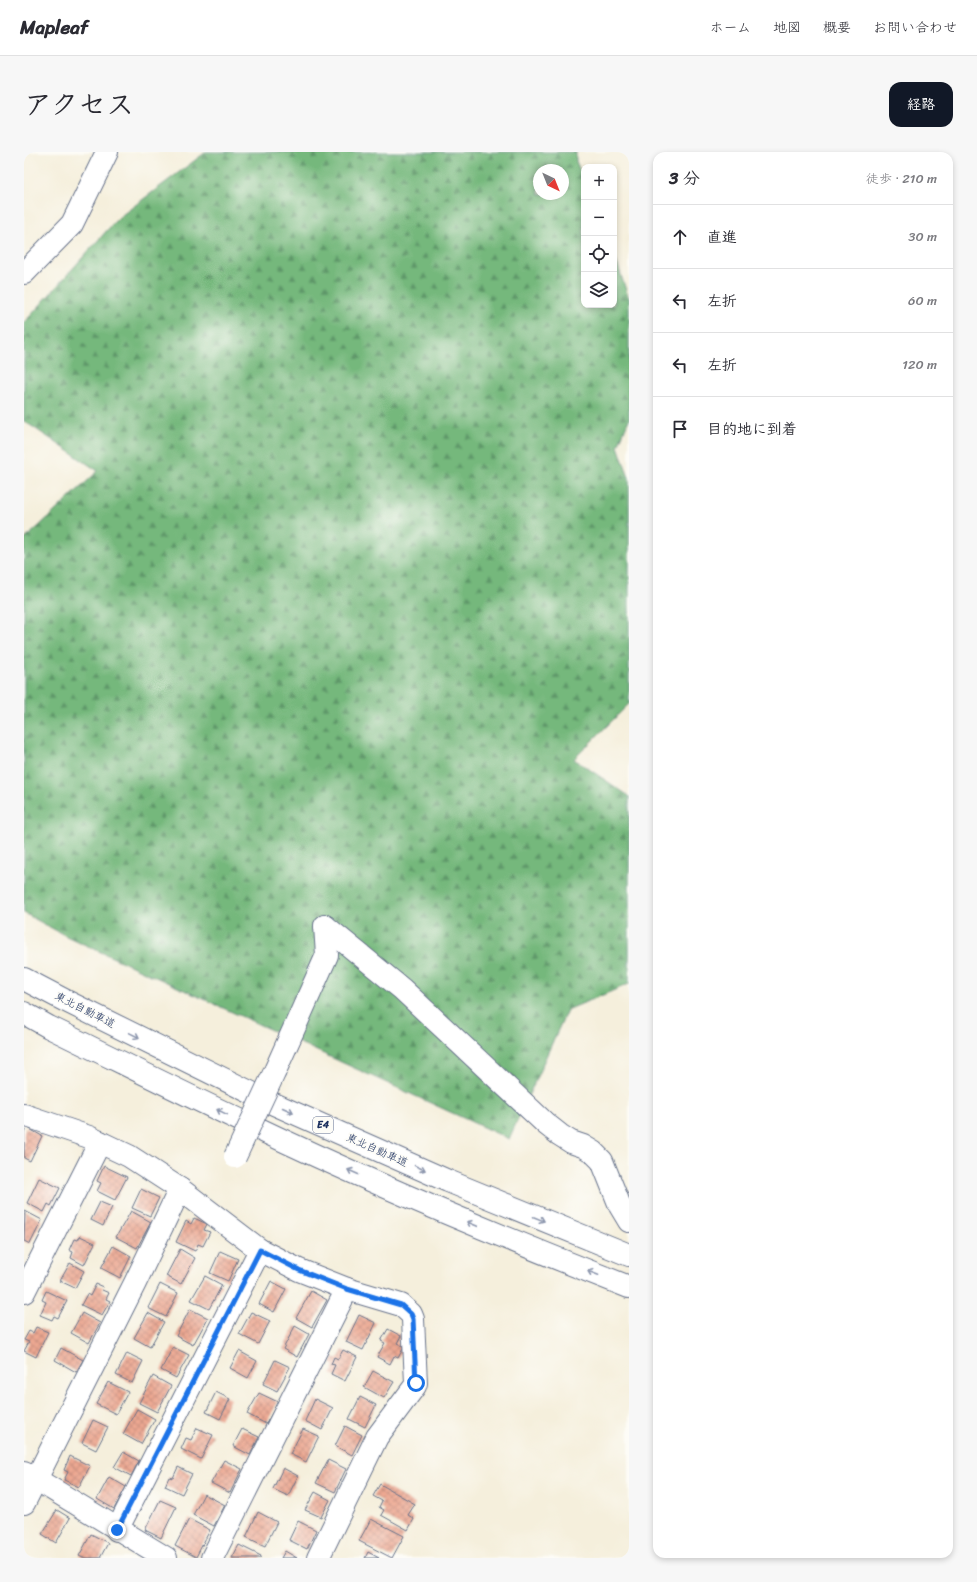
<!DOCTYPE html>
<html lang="ja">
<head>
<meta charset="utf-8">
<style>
  body { margin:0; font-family:Sriracha,"Klee One",sans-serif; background:#f7f7f7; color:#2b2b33 }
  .controls { position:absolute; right:12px; top:12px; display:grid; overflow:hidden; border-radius:8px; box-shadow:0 2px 6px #0003 }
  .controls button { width:36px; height:36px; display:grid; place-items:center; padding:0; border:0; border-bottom:1px solid #e1e1e2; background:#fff; color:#2b2b33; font:20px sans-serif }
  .compass { position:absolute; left:509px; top:12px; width:36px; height:36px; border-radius:50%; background:#fff; box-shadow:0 2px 6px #0003; rotate:137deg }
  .stop { position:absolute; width:12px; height:12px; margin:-9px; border:3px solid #1a73e8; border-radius:50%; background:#fff }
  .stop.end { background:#1a73e8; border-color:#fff; box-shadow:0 1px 4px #0008 }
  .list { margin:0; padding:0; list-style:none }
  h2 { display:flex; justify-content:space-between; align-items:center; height:52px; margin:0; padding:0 16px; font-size:17px }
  h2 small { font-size:13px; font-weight:400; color:#7c7c81 }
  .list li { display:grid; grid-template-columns:26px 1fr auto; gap:12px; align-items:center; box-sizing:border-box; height:64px; padding:0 16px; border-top:1px solid #e1e1e2 }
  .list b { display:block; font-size:15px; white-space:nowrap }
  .list em { font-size:13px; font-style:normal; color:#7c7c81 }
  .icon { flex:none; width:22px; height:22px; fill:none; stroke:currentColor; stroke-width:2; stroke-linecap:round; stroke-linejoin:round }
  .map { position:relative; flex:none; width:605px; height:1406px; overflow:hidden; border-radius:12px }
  header { display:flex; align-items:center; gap:24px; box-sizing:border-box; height:56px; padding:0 20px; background:#fff; border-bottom:1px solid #e1e1e2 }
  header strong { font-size:19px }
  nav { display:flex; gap:22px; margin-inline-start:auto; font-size:14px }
  .intro { display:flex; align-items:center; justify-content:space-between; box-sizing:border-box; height:96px; padding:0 24px }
  h1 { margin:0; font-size:28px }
  .button { padding:10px 18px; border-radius:12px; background:#111827; color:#fff; font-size:14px; font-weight:700 }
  main { display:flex; gap:24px; padding:0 24px }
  aside { flex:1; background:#fff; border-radius:12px; box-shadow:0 2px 6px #0003 }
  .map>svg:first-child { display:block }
  .forest { fill:url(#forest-firs); stroke:#48746d; fill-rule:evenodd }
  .building { fill:url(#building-cross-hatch) }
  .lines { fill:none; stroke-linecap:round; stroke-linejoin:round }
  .minor-casing { stroke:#67728a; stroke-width:24 }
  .highway-casing { stroke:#67728a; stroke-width:24 }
  .minor { stroke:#fff; stroke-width:22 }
  .highway { stroke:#fff; stroke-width:22 }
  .minor-bridge-casing { stroke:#67728a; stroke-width:24; stroke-linecap:butt }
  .minor-bridge { stroke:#fff; stroke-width:22 }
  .oneway { stroke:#8d97ae }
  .route { stroke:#1a73e8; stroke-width:5 }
  .labels { text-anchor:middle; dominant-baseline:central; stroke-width:3; stroke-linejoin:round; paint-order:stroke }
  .shield { fill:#fdfcf7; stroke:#5f6c8c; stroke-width:1 }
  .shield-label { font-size:10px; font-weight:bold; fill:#1b2f5e }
  .street-label { font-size:11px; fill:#1b2f5e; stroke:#fdfcf7 }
</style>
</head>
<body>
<header>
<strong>Mapleaf</strong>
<nav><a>ホーム</a><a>地図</a><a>概要</a><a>お問い合わせ</a></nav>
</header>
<div class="intro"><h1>アクセス</h1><a class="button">経路</a></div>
<main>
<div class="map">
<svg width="605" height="1406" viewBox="0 0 605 1406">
  <defs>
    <pattern id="forest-firs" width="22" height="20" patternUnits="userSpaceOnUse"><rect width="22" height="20" fill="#74b87c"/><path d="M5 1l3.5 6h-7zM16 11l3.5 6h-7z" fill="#5e9669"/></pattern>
    <pattern id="building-cross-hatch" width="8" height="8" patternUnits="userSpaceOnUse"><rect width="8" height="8" fill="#eca791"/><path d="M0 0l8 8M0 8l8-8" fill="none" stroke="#be887a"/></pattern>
  </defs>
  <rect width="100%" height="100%" fill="#fdfcf7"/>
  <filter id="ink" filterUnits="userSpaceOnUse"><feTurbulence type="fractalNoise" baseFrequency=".025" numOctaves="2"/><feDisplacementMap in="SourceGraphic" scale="8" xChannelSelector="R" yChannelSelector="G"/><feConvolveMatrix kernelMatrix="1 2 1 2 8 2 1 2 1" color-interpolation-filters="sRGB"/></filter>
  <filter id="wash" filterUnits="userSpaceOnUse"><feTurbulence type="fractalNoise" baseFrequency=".012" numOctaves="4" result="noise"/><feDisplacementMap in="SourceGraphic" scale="16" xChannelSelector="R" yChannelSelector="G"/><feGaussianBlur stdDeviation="0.9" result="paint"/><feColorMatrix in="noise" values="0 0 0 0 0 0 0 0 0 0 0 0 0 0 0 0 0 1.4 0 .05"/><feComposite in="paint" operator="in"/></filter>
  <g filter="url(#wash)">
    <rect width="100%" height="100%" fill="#f5efdc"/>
    <path class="forest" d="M182 0H552V9L560 29V153H590V102L605 147V267L594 294 605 326V552L550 607 605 644V832L543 858 485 987 42 784 0 761V388L74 319 0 269V171L94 66ZM515 18H539V42H515Z"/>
    <g id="blocks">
      <g class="building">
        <polygon points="2,975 18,984 6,1009 0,1006 0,980"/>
        <polygon points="80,1014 103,1025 91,1048 73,1039 77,1031 73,1029"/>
        <polygon points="15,1026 36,1036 27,1054 24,1052 20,1060 3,1051"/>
        <polygon points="117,1037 135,1046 126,1064 108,1056"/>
        <polygon points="76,1050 88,1055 79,1074 67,1068"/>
        <polygon points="1,1059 18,1068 6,1092 0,1089"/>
        <polygon points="107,1059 127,1070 113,1096 92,1085"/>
        <polygon points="170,1066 183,1072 180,1078 186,1080 179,1094 174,1092 171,1099 152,1090 162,1069 167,1072"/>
        <polygon points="56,1084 71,1091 60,1113 47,1106 49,1100 45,1098 50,1087 54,1088"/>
        <polygon points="89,1094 107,1104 96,1126 77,1116"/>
        <polygon points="156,1097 171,1106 157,1132 142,1124"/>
        <polygon points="196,1099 214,1107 204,1129 186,1121"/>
        <polygon points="46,1111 60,1119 51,1136 36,1129"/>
        <polygon points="181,1124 198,1133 185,1157 167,1148"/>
        <polygon points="247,1129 262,1137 250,1160 235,1152"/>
        <polygon points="72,1132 79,1135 78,1138 85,1141 82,1147 86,1149 78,1163 57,1153 63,1142 66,1144"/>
        <polygon points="136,1132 154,1141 142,1165 124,1156"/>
        <polygon points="22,1139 43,1149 34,1166 30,1164 28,1168 16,1163 22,1150 18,1148"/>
        <polygon points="287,1139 303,1148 288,1175 272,1166"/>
        <polygon points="166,1157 184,1166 169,1193 152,1184"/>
        <polygon points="227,1160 246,1169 234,1192 215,1182"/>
        <polygon points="58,1161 76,1171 65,1191 47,1181"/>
        <polygon points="124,1161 140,1170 126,1195 110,1186"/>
        <polygon points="335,1163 352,1171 339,1198 322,1190"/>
        <polygon points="271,1174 285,1182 273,1205 259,1197"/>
        <polygon points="12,1175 24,1180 12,1205 0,1199 5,1190 0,1188 5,1179 9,1181"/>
        <polygon points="364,1177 377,1184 373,1191 380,1195 374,1206 370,1204 366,1212 353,1205 361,1191 357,1189"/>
        <polygon points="149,1195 165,1203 152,1226 137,1218"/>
        <polygon points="37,1196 59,1208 52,1220 31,1208"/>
        <polygon points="319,1198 333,1205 321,1229 307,1222 311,1213 307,1212 310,1205 314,1207"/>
        <polygon points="215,1199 233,1209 224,1226 206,1216"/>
        <polygon points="103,1201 119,1209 108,1231 92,1223"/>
        <polygon points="251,1208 266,1215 253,1239 239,1232"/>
        <polygon points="349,1219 370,1230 360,1246 340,1235"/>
        <polygon points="129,1224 147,1234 133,1260 115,1251"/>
        <polygon points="84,1230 104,1240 92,1262 72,1252"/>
        <polygon points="192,1240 206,1247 196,1267 182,1260"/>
        <polygon points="235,1241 254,1250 242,1272 223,1262"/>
        <polygon points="336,1245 352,1253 341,1275 325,1267"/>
        <polygon points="291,1247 309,1256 298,1278 281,1269"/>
        <polygon points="113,1257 131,1267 117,1292 99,1282"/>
        <polygon points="69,1268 84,1275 72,1298 58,1291"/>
        <polygon points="321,1274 338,1283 328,1303 311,1294"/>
        <polygon points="173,1276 189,1283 177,1307 157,1297 162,1286 167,1288"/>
        <polygon points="218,1277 235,1285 226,1303 209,1294"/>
        <polygon points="279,1277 295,1284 282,1310 266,1302"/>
        <polygon points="99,1300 115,1309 107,1324 90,1315"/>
        <polygon points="46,1304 66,1314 55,1335 40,1328 44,1320 40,1318"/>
        <polygon points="200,1308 218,1317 206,1341 187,1331"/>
        <polygon points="304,1308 322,1317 311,1340 292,1331"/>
        <polygon points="154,1315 168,1322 158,1342 141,1334 145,1325 149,1326"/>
        <polygon points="259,1316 274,1324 264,1344 249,1337"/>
        <polygon points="85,1325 102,1335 90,1357 73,1347"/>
        <polygon points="356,1332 391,1352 384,1363 390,1367 384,1378 357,1363 360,1358 355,1355 358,1349 349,1344"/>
        <polygon points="291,1340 306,1348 297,1365 281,1358"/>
        <polygon points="180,1342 201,1353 190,1374 169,1363"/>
        <polygon points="136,1348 152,1355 137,1386 121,1378"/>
        <polygon points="33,1358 46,1366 32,1391 18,1382"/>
        <polygon points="234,1360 253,1370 241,1394 222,1385"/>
        <polygon points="165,1367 186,1378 172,1405 151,1394"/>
        <polygon points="347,1367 380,1384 368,1406 335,1389"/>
        <polygon points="274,1369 292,1378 283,1397 265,1388"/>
        <polygon points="67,1382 84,1391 76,1406 59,1406 55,1404"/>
        <polygon points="215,1393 237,1404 236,1406 208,1406"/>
        <polygon points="261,1399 273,1406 257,1406"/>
        <polygon points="344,1400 355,1406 341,1406"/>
      </g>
    </g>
  </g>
  <g filter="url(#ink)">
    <use href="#blocks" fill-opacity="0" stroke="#67728a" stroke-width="1"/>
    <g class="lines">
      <defs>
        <g id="minor">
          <polyline points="0,121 48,72 83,0"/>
          <polyline points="301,774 378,837 522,972 536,983 547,990 559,994 569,1000 578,1009 596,1054 605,1069"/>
          <polyline points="251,919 303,803 301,774"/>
          <polyline points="0,963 65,985 105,1004 156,1037 236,1098 275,1118 323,1137 377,1153 387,1162 389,1167 392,1231 391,1234 353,1285 294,1406"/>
          <polyline points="0,1140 76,990"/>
          <polyline points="0,1320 142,1406"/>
          <polyline points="0,1351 111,1131 156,1037"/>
          <polyline points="93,1378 236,1098"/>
          <polyline points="188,1406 323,1137"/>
        </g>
        <g id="highway">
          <polyline points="0,827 42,849 250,952 424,1029 605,1103"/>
          <path d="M0 861 25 875C95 909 164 944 235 977 356 1035 480 1086 605 1135"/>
        </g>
      </defs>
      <use href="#minor" class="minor-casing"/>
      <use href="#highway" class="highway-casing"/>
      <use href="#minor" class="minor"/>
      <use href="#highway" class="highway"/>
      <defs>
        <polyline id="minor-bridge" points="211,1005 251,919"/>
      </defs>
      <use href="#minor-bridge" class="minor-bridge-casing"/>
      <use href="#minor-bridge" class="minor-bridge"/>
    </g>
    <defs><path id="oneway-shaft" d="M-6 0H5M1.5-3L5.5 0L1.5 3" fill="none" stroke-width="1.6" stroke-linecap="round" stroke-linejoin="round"/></defs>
    <g class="oneway">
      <use href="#oneway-shaft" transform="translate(110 883) rotate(26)"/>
      <use href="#oneway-shaft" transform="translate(264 958) rotate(24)"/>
      <use href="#oneway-shaft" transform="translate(198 960) rotate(-154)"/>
      <use href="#oneway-shaft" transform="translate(396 1016) rotate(24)"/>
      <use href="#oneway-shaft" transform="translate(329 1020) rotate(-156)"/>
      <use href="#oneway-shaft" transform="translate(515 1067) rotate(22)"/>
      <use href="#oneway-shaft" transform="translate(448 1072) rotate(-157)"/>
      <use href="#oneway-shaft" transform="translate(569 1121) rotate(-159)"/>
    </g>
  </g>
  <g class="lines" filter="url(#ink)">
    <polyline class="route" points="93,1378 236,1098 275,1118 323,1137 377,1153 387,1162 389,1167 392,1231"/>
  </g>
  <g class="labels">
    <rect class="shield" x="289" y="965" width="20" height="16" rx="3"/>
    <g class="shield-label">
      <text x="299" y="973">E4</text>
    </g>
    <g class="street-label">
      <text transform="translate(61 858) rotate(27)">東北自動車道</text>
      <text transform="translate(353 998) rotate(24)">東北自動車道</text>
    </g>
  </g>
</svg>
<div class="controls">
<button>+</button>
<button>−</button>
<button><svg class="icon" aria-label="locate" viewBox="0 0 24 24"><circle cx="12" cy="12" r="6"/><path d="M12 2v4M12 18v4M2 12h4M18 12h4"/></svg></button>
<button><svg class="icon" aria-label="layers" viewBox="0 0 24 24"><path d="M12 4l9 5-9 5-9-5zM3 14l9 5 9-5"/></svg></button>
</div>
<svg class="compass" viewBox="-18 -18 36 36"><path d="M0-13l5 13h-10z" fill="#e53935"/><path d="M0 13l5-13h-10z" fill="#7c7c81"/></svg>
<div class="stop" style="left:392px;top:1231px"></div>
<div class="stop end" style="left:93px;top:1378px"></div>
</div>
<aside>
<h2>3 分<small>徒歩 · 210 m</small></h2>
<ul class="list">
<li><svg class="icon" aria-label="ahead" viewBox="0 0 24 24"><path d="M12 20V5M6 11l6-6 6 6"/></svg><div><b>直進</b></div><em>30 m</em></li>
<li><svg class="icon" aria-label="left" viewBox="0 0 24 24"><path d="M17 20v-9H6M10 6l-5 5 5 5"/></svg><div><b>左折</b></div><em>60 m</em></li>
<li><svg class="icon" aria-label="left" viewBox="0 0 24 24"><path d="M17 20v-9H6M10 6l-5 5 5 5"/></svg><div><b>左折</b></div><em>120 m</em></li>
<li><svg class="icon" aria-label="arrive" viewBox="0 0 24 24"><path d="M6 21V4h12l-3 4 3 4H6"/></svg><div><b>目的地に到着</b></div></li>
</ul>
</aside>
</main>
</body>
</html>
